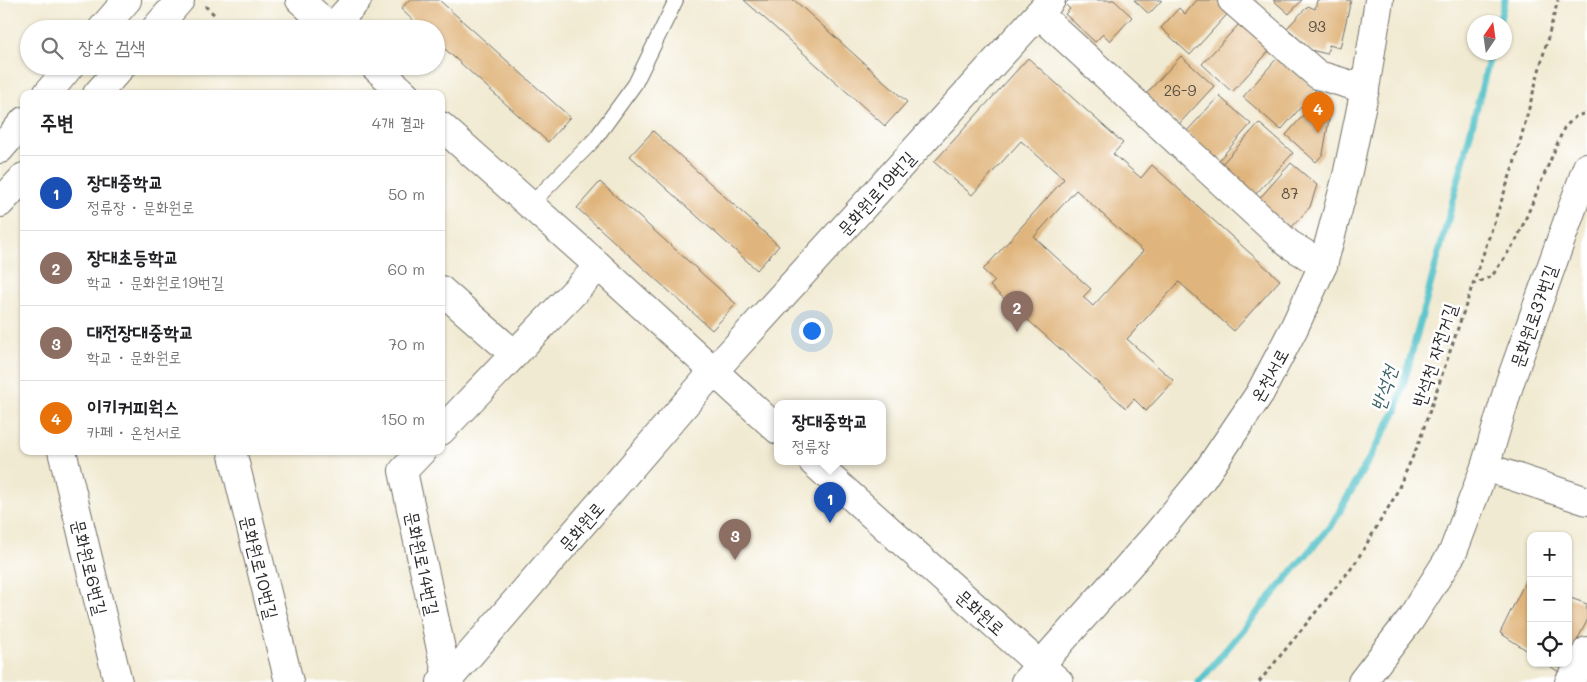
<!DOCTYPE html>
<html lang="ko">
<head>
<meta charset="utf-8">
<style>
  body { margin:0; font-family:Mali,"Poor Story",sans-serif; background:#f6f6f6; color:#202124 }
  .controls { position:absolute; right:15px; bottom:15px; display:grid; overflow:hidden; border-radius:10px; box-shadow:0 1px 4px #0004 }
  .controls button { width:45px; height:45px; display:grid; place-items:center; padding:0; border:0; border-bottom:1px solid #e0e0e0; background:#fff; color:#202124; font:25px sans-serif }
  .compass { position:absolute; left:1467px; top:15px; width:45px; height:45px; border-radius:50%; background:#fff; box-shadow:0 1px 4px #0004; rotate:13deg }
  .you { position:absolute; left:811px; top:330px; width:18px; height:18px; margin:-12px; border:4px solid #fff; border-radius:50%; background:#1a73e8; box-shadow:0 0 0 8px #1a73e833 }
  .badge { display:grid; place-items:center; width:32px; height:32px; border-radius:50%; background:#ea580c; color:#fff; font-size:16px; font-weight:700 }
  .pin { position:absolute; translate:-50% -41px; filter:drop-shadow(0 1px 2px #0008) }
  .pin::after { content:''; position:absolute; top:26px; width:18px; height:15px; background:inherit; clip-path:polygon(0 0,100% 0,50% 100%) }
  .popup { position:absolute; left:774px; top:400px; width:112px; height:65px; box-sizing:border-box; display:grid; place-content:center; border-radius:10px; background:#fff; filter:drop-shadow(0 1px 4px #0005); font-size:16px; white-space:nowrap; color:#757577 }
  .popup b { font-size:19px; color:#202124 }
  .popup::after { content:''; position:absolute; left:50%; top:100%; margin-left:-10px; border:10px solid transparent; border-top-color:#fff }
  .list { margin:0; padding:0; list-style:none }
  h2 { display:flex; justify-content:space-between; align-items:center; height:65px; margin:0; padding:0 20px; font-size:21px }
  h2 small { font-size:16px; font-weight:400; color:#757577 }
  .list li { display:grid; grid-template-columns:32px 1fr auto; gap:15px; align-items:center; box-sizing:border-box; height:75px; padding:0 20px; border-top:1px solid #e0e0e0 }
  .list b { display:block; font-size:19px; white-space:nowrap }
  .list p { margin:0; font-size:16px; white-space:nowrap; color:#757577 }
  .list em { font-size:16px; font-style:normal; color:#757577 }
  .icon { flex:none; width:28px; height:28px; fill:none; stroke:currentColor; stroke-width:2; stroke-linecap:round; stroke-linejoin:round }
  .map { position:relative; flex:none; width:1587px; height:682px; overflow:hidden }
  .search { position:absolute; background:#fff; box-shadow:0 1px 4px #0004; left:20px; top:20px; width:425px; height:55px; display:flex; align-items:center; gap:12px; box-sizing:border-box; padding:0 18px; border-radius:28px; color:#757577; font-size:19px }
  .panel { position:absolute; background:#fff; box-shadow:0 1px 4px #0004; left:20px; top:90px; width:425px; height:365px; border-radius:10px }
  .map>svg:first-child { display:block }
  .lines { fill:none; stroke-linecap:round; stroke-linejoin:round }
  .stream { stroke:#56c3ca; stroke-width:7 }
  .building { fill:#e0b57d; fill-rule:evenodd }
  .service-casing { stroke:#706e65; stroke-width:16 }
  .minor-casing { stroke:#706e65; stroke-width:30 }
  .tertiary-casing { stroke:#706e65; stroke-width:30 }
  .secondary-casing { stroke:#706e65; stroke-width:30 }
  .path { stroke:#706e65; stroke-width:3; stroke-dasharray:4 4; stroke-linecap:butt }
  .service { stroke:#fff; stroke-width:14 }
  .minor { stroke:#fff; stroke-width:28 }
  .tertiary { stroke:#fff; stroke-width:28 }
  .secondary { stroke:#fff; stroke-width:28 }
  .labels { text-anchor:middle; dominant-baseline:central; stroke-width:5; stroke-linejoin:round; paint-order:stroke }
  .number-label { font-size:15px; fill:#584e40 }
  .street-label { font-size:18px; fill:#2b2b2b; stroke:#fff }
  .water-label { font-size:19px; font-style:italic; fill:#3a6063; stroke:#fff }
</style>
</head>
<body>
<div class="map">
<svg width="1587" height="682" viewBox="0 0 1587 682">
  <rect width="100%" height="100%" fill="#fff"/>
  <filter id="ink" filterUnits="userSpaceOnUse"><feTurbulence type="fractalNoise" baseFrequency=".02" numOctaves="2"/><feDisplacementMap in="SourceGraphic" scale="10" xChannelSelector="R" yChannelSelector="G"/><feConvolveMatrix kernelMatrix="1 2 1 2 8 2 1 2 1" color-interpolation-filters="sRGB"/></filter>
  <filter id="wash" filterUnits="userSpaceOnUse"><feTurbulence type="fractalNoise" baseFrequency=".0096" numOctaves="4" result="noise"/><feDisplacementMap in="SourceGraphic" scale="20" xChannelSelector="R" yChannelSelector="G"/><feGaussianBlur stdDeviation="1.12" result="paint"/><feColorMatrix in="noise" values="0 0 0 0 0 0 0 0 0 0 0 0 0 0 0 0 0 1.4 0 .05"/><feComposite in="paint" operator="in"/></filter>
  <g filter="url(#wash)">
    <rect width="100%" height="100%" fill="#f1ead2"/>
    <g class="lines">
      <g class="stream">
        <polyline points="1499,22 1505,0"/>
        <polyline points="1199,682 1333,523 1396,411 1449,216 1491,52"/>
      </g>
    </g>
    <g id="blocks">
      <g class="building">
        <polygon points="409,0 439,0 570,117 548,142 436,41 436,29 422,29 401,9"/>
        <polygon points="744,0 794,0 907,102 885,126"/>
        <polygon points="1069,0 1114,0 1132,17 1110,41 1103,34 1095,42 1065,14 1070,9 1065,4"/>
        <polygon points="1134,0 1162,0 1149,14"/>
        <polygon points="1197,0 1224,0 1233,8 1190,55 1161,28 1179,8 1185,14"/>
        <polygon points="1273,0 1302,0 1289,14"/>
        <polygon points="1317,0 1351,0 1340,48 1329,45 1327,54 1311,50 1287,28 1308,6 1315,9"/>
        <polygon points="1241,22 1271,49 1232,92 1202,64"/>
        <polygon points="1181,56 1214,86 1179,124 1146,94"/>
        <polygon points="1278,57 1316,90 1281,130 1243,97"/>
        <path d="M1028 58 1123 143 1113 154 1141 178 1152 165 1280 280 1234 331 1179 282 1127 339 1174 381 1146 411 1134 399 1126 408 990 286 995 281 983 270 1064 179 1021 141 972 195 934 162ZM1076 190 1143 251 1093 306 1083 297 1091 289 1034 237Z"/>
        <polygon points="1219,96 1251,124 1218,161 1186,132"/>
        <polygon points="1319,97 1331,108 1323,154 1316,162 1286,135"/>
        <polygon points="1259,123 1293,153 1255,195 1221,165"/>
        <polygon points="653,131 779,246 757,270 630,156"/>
        <polygon points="1291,163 1317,185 1310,207 1290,229 1258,200"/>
        <polygon points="600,182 736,304 712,330 577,208"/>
        <polygon points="1526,580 1531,582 1531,653 1500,633"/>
        <polygon points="1568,597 1587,604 1587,621 1568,658"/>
        <polygon points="1546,663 1565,663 1560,673"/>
      </g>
    </g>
  </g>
  <g filter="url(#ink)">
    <use href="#blocks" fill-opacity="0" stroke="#706e65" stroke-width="1"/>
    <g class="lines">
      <defs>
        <polyline id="service" points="530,205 595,139 635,84 676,0"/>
        <g id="minor">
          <polyline points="1232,0 1318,75 1365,89"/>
          <polyline points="1039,14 1289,244 1323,265"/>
          <polyline points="331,29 357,0"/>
          <polyline points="441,290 514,354"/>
          <polyline points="441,431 599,266"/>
          <polyline points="62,451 118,682"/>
          <polyline points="232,451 289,682"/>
          <polyline points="422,451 403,471 448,682"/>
          <polyline points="1485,467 1587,501"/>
          <polyline points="441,682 448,680 713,372 1051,0"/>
          <polyline points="1025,682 1157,534 1202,479 1260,393 1294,328 1323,265 1347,176 1365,89 1379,0"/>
          <polyline points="1362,682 1410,620 1453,552 1485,467 1510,382 1587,167"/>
          <polyline points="1569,682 1583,663 1587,651"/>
        </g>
        <g id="tertiary">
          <polyline points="300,0 332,29"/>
          <polyline points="374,66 405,94"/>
          <polyline points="441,126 599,266 778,430"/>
          <polyline points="813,462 1059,682"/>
        </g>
        <g id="secondary">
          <polyline points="102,29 127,0"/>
          <polyline points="155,29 180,0"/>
          <polyline points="47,94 70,66"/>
          <polyline points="97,94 122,66"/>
          <polyline points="0,149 24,121"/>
          <polyline points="0,203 24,177"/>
        </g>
      </defs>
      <use href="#service" class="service-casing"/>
      <use href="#minor" class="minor-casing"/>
      <use href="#tertiary" class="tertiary-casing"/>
      <use href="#secondary" class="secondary-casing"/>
      <g class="path">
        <polyline points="205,6 215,15"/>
        <polyline points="1472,285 1492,276 1517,239 1564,128 1576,116 1587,113"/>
        <polyline points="1259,682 1354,565 1394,498 1418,445 1514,164 1558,0"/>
      </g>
      <use href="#service" class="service"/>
      <use href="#minor" class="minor"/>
      <use href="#tertiary" class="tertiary"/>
      <use href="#secondary" class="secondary"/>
    </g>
  </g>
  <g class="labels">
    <g class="number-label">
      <text x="1317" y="26">93</text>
      <text x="1180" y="90">26-9</text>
      <text x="1290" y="193">87</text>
    </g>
    <g class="street-label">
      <text transform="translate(876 193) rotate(-48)">문화원로19번길</text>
      <text transform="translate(1533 316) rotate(-71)">문화원로37번길</text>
      <text transform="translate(1434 355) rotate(-72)">반석천 자전거길</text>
      <text transform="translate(1269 375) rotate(-61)">온천서로</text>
      <text transform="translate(581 526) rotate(-49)">문화원로</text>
      <text transform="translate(423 563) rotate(78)">문화원로14번길</text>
      <text transform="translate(90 567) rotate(76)">문화원로6번길</text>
      <text transform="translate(260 567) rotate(76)">문화원로10번길</text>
      <text transform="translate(981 612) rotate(42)">문화원로</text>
    </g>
    <g class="water-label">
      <text transform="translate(1383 388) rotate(-72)">반석천</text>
    </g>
  </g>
</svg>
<div class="controls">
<button>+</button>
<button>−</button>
<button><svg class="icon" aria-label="locate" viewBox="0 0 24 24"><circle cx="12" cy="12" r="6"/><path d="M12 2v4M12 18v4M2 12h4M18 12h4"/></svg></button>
</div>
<svg class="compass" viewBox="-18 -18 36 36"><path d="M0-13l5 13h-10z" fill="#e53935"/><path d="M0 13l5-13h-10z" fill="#757577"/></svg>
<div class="you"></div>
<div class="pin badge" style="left:830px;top:523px;background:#1a4fb4">1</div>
<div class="popup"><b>장대중학교</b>정류장</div>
<div class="pin badge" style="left:1017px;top:332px;background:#8d6e63">2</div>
<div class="pin badge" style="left:735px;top:560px;background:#8d6e63">3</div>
<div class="pin badge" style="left:1318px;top:133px;background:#e8710a">4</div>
<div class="search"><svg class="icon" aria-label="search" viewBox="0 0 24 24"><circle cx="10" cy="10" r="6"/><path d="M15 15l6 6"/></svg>장소 검색</div>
<section class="panel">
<h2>주변<small>4개 결과</small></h2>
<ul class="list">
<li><span class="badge" style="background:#1a4fb4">1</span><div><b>장대중학교</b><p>정류장 · 문화원로</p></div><em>50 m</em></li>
<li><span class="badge" style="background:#8d6e63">2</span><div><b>장대초등학교</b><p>학교 · 문화원로19번길</p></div><em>60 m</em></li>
<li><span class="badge" style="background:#8d6e63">3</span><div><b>대전장대중학교</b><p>학교 · 문화원로</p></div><em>70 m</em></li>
<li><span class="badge" style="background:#e8710a">4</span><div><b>이키커피웍스</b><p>카페 · 온천서로</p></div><em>150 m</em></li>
</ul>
</section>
</div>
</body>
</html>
